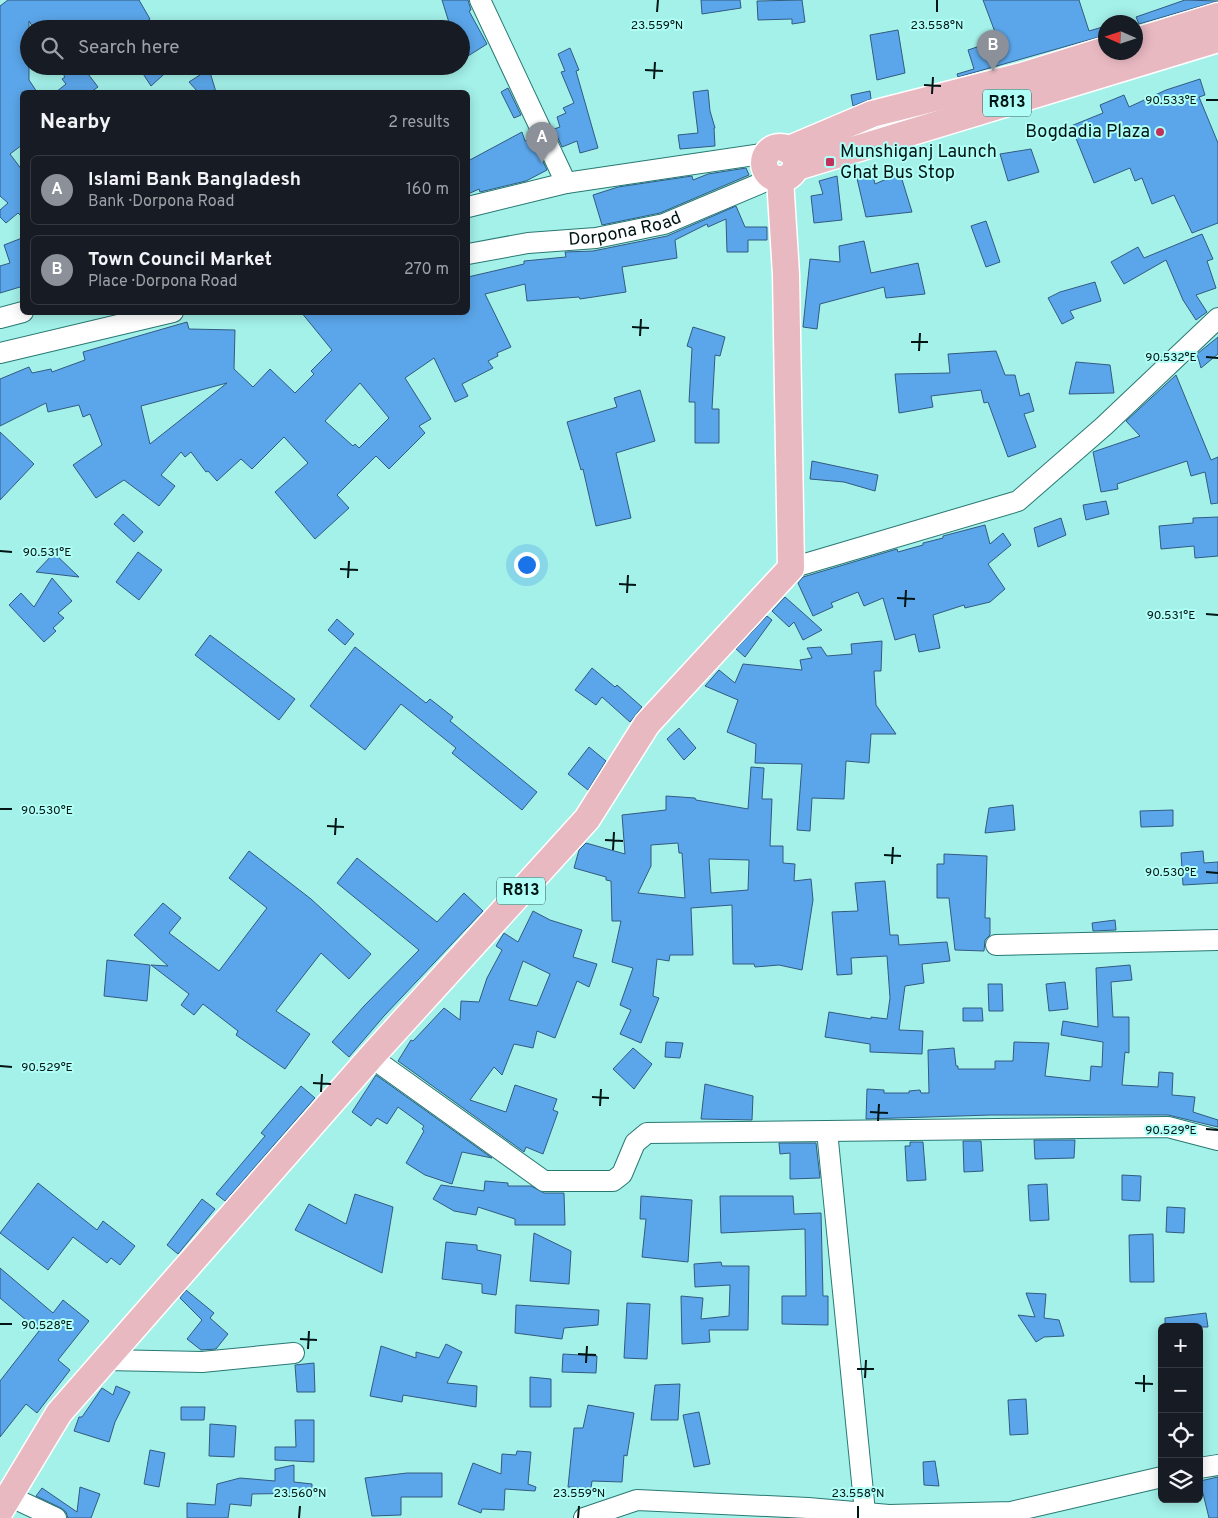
<!DOCTYPE html>
<html lang="en">
<head>
<meta charset="utf-8">
<style>
  body { margin:0; font-family:Overpass,sans-serif; background:#242831; color:#f1f3f6 }
  .controls { position:absolute; right:15px; bottom:15px; display:grid; overflow:hidden; border-radius:8px; box-shadow:0 2px 12px #0003 }
  .controls button { width:45px; height:45px; display:grid; place-items:center; padding:0; border:0; border-bottom:1px solid #363941; background:#171b24; color:#f1f3f6; font:25px sans-serif }
  .compass { position:absolute; left:1098px; top:15px; width:45px; height:45px; border-radius:50%; background:#171b24; box-shadow:0 2px 12px #0003; rotate:273deg }
  .you { position:absolute; left:526px; top:564px; width:18px; height:18px; margin:-12px; border:4px solid #fff; border-radius:50%; background:#1a73e8; box-shadow:0 0 0 8px #1a73e833 }
  .badge { display:grid; place-items:center; width:32px; height:32px; border-radius:50%; background:#8c9099; color:#fff; font-size:16px; font-weight:700 }
  .pin { position:absolute; translate:-50% -41px; filter:drop-shadow(0 1px 2px #0008) }
  .pin::after { content:''; position:absolute; top:26px; width:18px; height:15px; background:inherit; clip-path:polygon(0 0,100% 0,50% 100%) }
  .list { margin:0; padding:0; list-style:none }
  h2 { display:flex; justify-content:space-between; align-items:center; height:65px; margin:0; padding:0 20px; font-size:21px }
  h2 small { font-size:16px; font-weight:400; color:#9ea1a6 }
  .list li { display:grid; grid-template-columns:32px 1fr auto; gap:15px; align-items:center; box-sizing:border-box; height:70px; margin:0 10px 10px; padding:0 10px; border:1px solid #363941; border-radius:8px }
  .list b { display:block; font-size:19px; white-space:nowrap }
  .list p { margin:0; font-size:16px; white-space:nowrap; color:#9ea1a6 }
  .list em { font-size:16px; font-style:normal; color:#9ea1a6 }
  .icon { flex:none; width:28px; height:28px; fill:none; stroke:currentColor; stroke-width:2; stroke-linecap:round; stroke-linejoin:round }
  .map { position:relative; flex:none; width:1218px; height:1518px; overflow:hidden }
  .search { position:absolute; background:#171b24; box-shadow:0 2px 12px #0003; left:20px; top:20px; width:450px; height:55px; display:flex; align-items:center; gap:12px; box-sizing:border-box; padding:0 18px; border-radius:28px; color:#9ea1a6; font-size:19px }
  .panel { position:absolute; background:#171b24; box-shadow:0 2px 12px #0003; left:20px; top:90px; width:450px; height:225px; border-radius:8px }
  .map>svg:first-child { display:block }
  .building { fill:#5ba6ea; stroke:#325b81; fill-rule:evenodd }
  .lines { fill:none; stroke-linecap:round; stroke-linejoin:round }
  .minor-casing { stroke:#297973; stroke-width:22 }
  .major-casing { stroke:#fff; stroke-width:29 }
  .minor { stroke:#fff; stroke-width:20 }
  .major { stroke:#e9b9c2; stroke-width:26 }
  .ticks { fill:none; stroke:#001514; stroke-width:2 }
  .poi-dot { fill:#c0325c; stroke:#b0fef6; stroke-width:2 }
  .labels { text-anchor:middle; dominant-baseline:central; stroke-width:4; stroke-linejoin:round; paint-order:stroke }
  .shield { fill:#b0fef6; stroke:#355b58; stroke-width:1 }
  .shield-label { font-size:16px; font-weight:bold; fill:#001514 }
  .poi-label { font-size:18px; fill:#001514; stroke:#b0fef6; text-anchor:end }
  .street-label { font-size:18px; fill:#001514; stroke:#b0fef6 }
  .ticks-label { font-size:12px; text-anchor:middle; fill:#001514; stroke:#b0fef6; stroke-width:4; stroke-linejoin:round; paint-order:stroke }
</style>
</head>
<body>
<div class="map">
<svg width="1218" height="1518" viewBox="0 0 1218 1518">
  <rect width="100%" height="100%" fill="#a3f1e9"/>
  <g class="building">
    <polygon points="8,0 139,0 150,19 137,29 34,29 29,21 29,80 37,92 22,92 22,145 10,154 22,170 22,217 18,213 6,223 0,217 0,210 8,203 0,196 0,6"/>
    <polygon points="442,0 468,0 471,10 469,11 487,44 468,56 461,40 461,29 451,29"/>
    <polygon points="701,0 740,0 741,8 702,14"/>
    <polygon points="802,0 805,22 792,24 792,19 758,20 757,1"/>
    <polygon points="983,0 1079,0 1089,31 1106,26 1106,35 958,77 957,74 974,69 968,50 998,40"/>
    <polygon points="1185,0 1218,1 1139,24 1136,17"/>
    <polygon points="898,30 905,73 877,80 870,35"/>
    <polygon points="570,48 579,70 576,71 598,148 580,153 577,141 562,147 554,129 560,127 557,117 566,113 563,108 574,103 561,72 565,71 558,54"/>
    <polygon points="58,66 82,66 98,87 91,92 56,92 66,84 62,79 65,77"/>
    <polygon points="138,66 173,66 151,86"/>
    <polygon points="209,69 216,92 198,92 189,82"/>
    <polygon points="1200,79 1205,95 1199,97 1218,143 1218,223 1192,233 1174,195 1152,204 1142,178 1135,181 1130,168 1094,183 1071,126 1103,113 1100,105 1124,95 1129,107 1166,90"/>
    <polygon points="508,88 521,115 514,118 501,92"/>
    <polygon points="708,90 710,111 715,128 714,128 715,146 680,149 678,135 698,133 693,92"/>
    <polygon points="870,91 871,99 853,106 851,95"/>
    <polygon points="522,132 525,141 532,138 547,170 526,181 480,192 479,189 468,194 468,161"/>
    <polygon points="1031,149 1039,172 1008,181 1000,154"/>
    <polygon points="871,167 875,184 900,173 912,212 866,217 855,170"/>
    <polygon points="746,168 749,175 660,213 602,225 593,195 618,187 692,176 693,180 708,174"/>
    <polygon points="837,176 842,220 814,223 811,196 823,194 819,181"/>
    <path d="M736 206 745 227H767V240H748V252H727L726 219 708 227 707 224 675 240 677 258 622 267 626 292 580 299 579 297 527 301 525 284 485 294 511 347 497 353 498 356 488 361 493 368 462 384 468 396 455 402 434 358 405 378 431 419 419 426 425 433 389 469 376 456 337 495 349 508 315 539 275 492 308 463 284 437 252 469 241 459 217 481 208 471 206 472 191 452 185 457 181 452 161 475 175 486 159 506 124 480 96 498 73 465 102 445 90 414 83 417 79 405 48 412 46 403 0 426V379L29 367 32 373 51 369 52 372 85 360 83 352 187 322 189 329 235 330 234 369 253 387 270 369 295 393 314 374 311 371 332 350 301 312H468V277L524 264V261L566 257 565 252 593 251 667 236ZM227 383 150 444 141 406ZM360 383 389 418 359 448 355 444 353 446 325 421Z"/>
    <polygon points="986,221 1000,262 986,267 971,226"/>
    <polygon points="1202,234 1213,259 1207,261 1216,288 1196,295 1207,312 1196,320 1183,300 1166,260 1124,284 1111,262 1138,247 1144,258"/>
    <polygon points="22,238 22,291 20,287 0,293 0,266 10,263 4,245"/>
    <polygon points="864,241 871,273 918,263 925,294 886,298 884,287 820,304 817,329 803,327 810,259 840,262 839,246"/>
    <polygon points="1095,282 1101,301 1070,311 1074,318 1062,324 1048,298 1060,292"/>
    <polygon points="693,327 725,337 720,356 715,355 712,409 719,409 719,443 695,443 695,402 689,402 692,348 687,346"/>
    <polygon points="1218,337 1218,354 1201,368 1197,354"/>
    <polygon points="996,351 1005,375 1015,375 1020,396 1029,393 1034,411 1024,414 1036,447 1008,457 988,402 984,403 981,390 931,396 933,407 899,413 895,374 950,373 948,354"/>
    <polygon points="1076,362 1110,365 1114,393 1069,394"/>
    <polygon points="1176,375 1211,460 1218,457 1218,503 1211,504 1205,472 1191,476 1187,461 1117,484 1118,489 1101,492 1093,452 1140,436 1126,421"/>
    <polygon points="640,390 655,441 616,453 631,518 596,526 583,469 581,470 567,422 617,407 614,398"/>
    <polygon points="0,432 34,464 0,500"/>
    <polygon points="812,461 878,475 875,491 844,482 810,479"/>
    <polygon points="1106,501 1109,514 1086,520 1083,505"/>
    <polygon points="123,514 143,532 134,542 114,524"/>
    <polygon points="1218,517 1218,556 1195,558 1194,546 1161,549 1159,526 1193,523 1193,518"/>
    <polygon points="1061,518 1066,535 1038,547 1034,528"/>
    <polygon points="985,525 990,544 1003,533 1011,545 988,564 1005,589 990,602 965,608 964,605 933,615 940,648 919,652 915,634 895,640 883,598 864,606 858,592 831,603 833,607 813,616 798,583 803,577 897,549 898,552 923,545 923,543 943,538 943,536"/>
    <polygon points="138,552 162,570 139,600 116,582"/>
    <polygon points="54,553 79,577 36,572"/>
    <polygon points="52,578 72,601 58,613 64,618 53,628 56,631 44,642 9,605 21,593 34,607"/>
    <polygon points="785,597 802,612 822,630 803,640 794,622 789,627 772,611"/>
    <polygon points="767,616 772,620 745,657 736,649"/>
    <polygon points="337,619 354,634 345,645 328,630"/>
    <polygon points="210,635 295,699 279,720 195,655"/>
    <polygon points="882,641 881,671 874,671 876,705 896,734 871,734 869,763 846,761 844,799 812,798 810,831 797,830 802,764 755,763 756,744 727,732 738,700 705,686 719,670 735,683 743,664 802,670 800,660 812,658 807,648 821,647 827,656 852,654 851,644"/>
    <polygon points="355,647 426,703 430,699 453,717 450,721 537,792 522,810 452,753 456,748 401,704 365,750 310,706"/>
    <polygon points="592,668 615,687 617,685 642,707 630,722 602,697 596,705 575,690"/>
    <polygon points="679,728 696,748 684,760 667,739"/>
    <polygon points="589,747 606,761 588,790 568,774"/>
    <path d="M751 767 764 768 762 799H772L770 846H783V863L795 864 794 881 811 879 813 900 802 970 779 965 755 967 754 964H733L732 905 691 908 693 955H670L669 961 657 959 653 996 659 998 641 1043 620 1034 631 1010 620 1005 633 968 612 962 621 921H612L611 881 606 880V877L574 868 579 850 586 843 625 854 622 815 666 810V796L695 798 696 800 748 809ZM678 843 679 853H682L685 898 638 893 651 866V845ZM709 859 749 860 748 890 711 893Z"/>
    <polygon points="1013,805 1015,830 985,833 989,808"/>
    <polygon points="1173,810 1173,826 1141,827 1140,811"/>
    <polygon points="249,851 311,899 371,954 349,979 321,953 276,1011 310,1034 285,1069 236,1035 238,1031 203,1004 194,1015 181,1005 189,994 151,965 168,966 134,935 163,903 181,918 169,933 219,971 267,908 229,878"/>
    <polygon points="1203,851 1204,863 1218,862 1218,883 1183,885 1181,853"/>
    <polygon points="944,854 987,856 985,918 990,918 990,935 985,940 984,951 955,950 949,898 937,898 937,864 944,864"/>
    <polygon points="357,858 437,922 464,893 483,911 384,1016 349,1057 332,1042 364,1006 419,950 337,883"/>
    <polygon points="885,881 890,935 898,935 899,945 947,942 950,961 922,964 924,983 905,986 899,1030 923,1031 922,1054 870,1052 870,1044 825,1037 829,1012 871,1019 871,1017 887,1019 890,998 887,956 851,958 852,974 837,975 832,912 858,911 855,883"/>
    <path d="M533 911 550 920 582 930 573 957 597 964 589 987 577 981 555 1038 537 1031 533 1048 514 1044 502 1075 494 1067 470 1100 506 1112 515 1085 557 1099 553 1110 558 1112 543 1154 526 1147 524 1152 398 1061 411 1040 413 1041 444 1008 460 1020 461 1001 479 1002 487 978 502 950 496 946 504 933 518 942ZM523 961 550 974 537 1006 509 1000Z"/>
    <polygon points="1115,920 1116,930 1093,931 1092,923"/>
    <polygon points="107,960 150,965 147,1001 104,996"/>
    <polygon points="1130,965 1132,980 1111,982 1113,1017 1129,1017 1129,1053 1125,1052 1122,1085 1158,1087 1159,1072 1173,1073 1172,1095 1195,1097 1193,1112 1218,1120 1218,1127 1168,1115 990,1115 866,1119 867,1089 884,1090 884,1093 909,1093 909,1091 920,1090 921,1093 929,1093 928,1050 954,1048 956,1066 958,1066 958,1069 995,1069 995,1061 1013,1061 1014,1042 1049,1043 1045,1076 1090,1081 1091,1066 1102,1067 1103,1042 1061,1035 1063,1021 1098,1027 1096,968"/>
    <polygon points="1065,982 1068,1009 1049,1011 1046,984"/>
    <polygon points="988,984 1002,984 1003,1011 989,1011"/>
    <polygon points="963,1008 982,1008 983,1021 963,1021"/>
    <polygon points="666,1042 683,1043 680,1058 665,1057"/>
    <polygon points="633,1048 652,1064 634,1089 613,1069"/>
    <polygon points="376,1075 492,1158 462,1152 452,1184 425,1175 406,1163 424,1131 422,1129 424,1126 398,1107 387,1124 377,1118 371,1126 352,1112"/>
    <polygon points="705,1084 753,1096 752,1120 701,1119"/>
    <polygon points="301,1086 315,1098 225,1201 216,1194 265,1136 261,1133"/>
    <polygon points="1034,1140 1075,1140 1074,1158 1035,1159"/>
    <polygon points="963,1141 981,1141 983,1171 964,1172"/>
    <polygon points="910,1142 923,1142 926,1180 907,1181 905,1146 910,1146"/>
    <polygon points="779,1143 816,1143 820,1178 790,1179 790,1153 780,1154"/>
    <polygon points="1122,1175 1141,1176 1140,1201 1122,1200"/>
    <polygon points="485,1181 508,1183 508,1186 531,1186 544,1193 564,1193 565,1225 515,1225 515,1219 478,1207 476,1215 454,1211 433,1199 441,1185 484,1191"/>
    <polygon points="38,1183 97,1230 103,1221 135,1246 120,1265 111,1258 107,1263 73,1237 48,1270 0,1233"/>
    <polygon points="1047,1184 1049,1220 1030,1221 1028,1185"/>
    <polygon points="355,1194 393,1207 382,1273 295,1230 309,1204 346,1224"/>
    <polygon points="641,1196 692,1200 688,1262 642,1257 646,1219 640,1219"/>
    <polygon points="720,1196 793,1196 794,1214 821,1213 823,1296 828,1296 828,1325 782,1324 782,1296 806,1296 805,1229 721,1233"/>
    <polygon points="202,1199 215,1209 178,1254 167,1245"/>
    <polygon points="1167,1207 1185,1208 1184,1233 1166,1232"/>
    <polygon points="534,1233 571,1251 569,1284 530,1281"/>
    <polygon points="1153,1234 1154,1282 1130,1282 1129,1235"/>
    <polygon points="446,1242 477,1245 477,1250 501,1255 496,1295 482,1293 482,1284 442,1279"/>
    <polygon points="721,1262 722,1266 749,1266 748,1330 709,1330 710,1342 682,1344 681,1296 703,1298 701,1319 729,1316 730,1285 695,1287 694,1264"/>
    <polygon points="0,1268 53,1313 63,1300 89,1321 58,1360 70,1370 37,1413 26,1404 0,1437 0,1381 39,1331 0,1298"/>
    <polygon points="186,1290 214,1313 210,1318 228,1334 216,1349 201,1350 187,1339 202,1320 180,1298"/>
    <polygon points="1026,1293 1046,1294 1044,1318 1059,1320 1064,1336 1044,1337 1036,1342 1018,1315 1035,1317"/>
    <polygon points="627,1303 650,1304 647,1359 624,1358"/>
    <polygon points="516,1305 599,1310 598,1325 564,1328 562,1339 515,1333"/>
    <polygon points="1206,1313 1208,1327 1165,1327 1165,1318"/>
    <polygon points="446,1344 462,1352 447,1383 477,1386 476,1407 403,1395 402,1402 370,1396 381,1346 416,1358 416,1352 439,1358"/>
    <polygon points="563,1354 597,1356 596,1373 562,1372"/>
    <polygon points="314,1363 315,1392 297,1392 295,1365"/>
    <polygon points="530,1377 551,1379 551,1407 530,1407"/>
    <polygon points="680,1384 678,1420 651,1420 655,1385"/>
    <polygon points="116,1386 130,1392 115,1422 109,1442 74,1431 79,1417 82,1417 102,1388 113,1395"/>
    <polygon points="1026,1399 1028,1434 1010,1435 1008,1400"/>
    <polygon points="588,1405 634,1413 627,1456 624,1455 622,1482 592,1481 591,1488 568,1487 574,1428 583,1428"/>
    <polygon points="181,1407 205,1407 204,1420 181,1420"/>
    <polygon points="699,1412 710,1464 694,1467 683,1415"/>
    <polygon points="295,1420 314,1420 314,1462 275,1460 275,1447 296,1447"/>
    <polygon points="210,1424 236,1426 234,1457 209,1456"/>
    <polygon points="150,1450 165,1453 159,1487 144,1484"/>
    <polygon points="517,1451 531,1452 528,1484 536,1487 535,1491 505,1489 504,1510 482,1509 481,1513 458,1504 473,1463 501,1474 502,1454 516,1455"/>
    <polygon points="935,1461 939,1486 924,1485 923,1462"/>
    <polygon points="294,1465 294,1482 312,1484 312,1493 252,1494 251,1506 230,1504 228,1518 187,1518 187,1503 215,1505 217,1484 240,1478 275,1481 275,1469"/>
    <polygon points="407,1473 442,1473 442,1497 401,1497 401,1515 372,1516 365,1478"/>
    <polygon points="1218,1477 1218,1518 1209,1518 1200,1481"/>
    <polygon points="80,1487 100,1494 91,1518 68,1518 66,1512 61,1508 36,1496 42,1488 77,1512"/>
  </g>
  <g class="lines">
    <defs>
      <g id="minor">
        <polyline points="480,0 566,183"/>
        <polyline points="468,207 566,183 768,153"/>
        <path id="s1" d="M468 254 528 243 596 238 664 224 773 178"/>
        <polyline points="0,318 23,312"/>
        <polyline points="0,353 173,312"/>
        <polyline points="791,568 1018,501 1104,426 1218,318"/>
        <polyline points="996,945 1218,940"/>
        <polyline points="371,1057 544,1181 613,1181 622,1174 635,1143 647,1133 1168,1127 1218,1140"/>
        <polyline points="827,1131 865,1512"/>
        <polyline points="106,1360 202,1362 294,1353"/>
        <polyline points="1199,1468 1218,1465"/>
        <polyline points="9,1496 56,1518"/>
        <polyline points="889,1515 1011,1512 1162,1477"/>
        <polyline points="584,1518 637,1500 808,1508 889,1515 889,1518"/>
      </g>
      <g id="major">
        <polyline points="1136,41 1218,16"/>
        <circle cx="780" cy="163" r="16"/>
        <polyline points="787,150 872,114 1022,76 1106,50"/>
        <polyline points="797,167 1218,39"/>
        <polyline points="0,1511 59,1413 371,1057 587,819 647,724 791,568 786,274 780,179"/>
      </g>
    </defs>
    <use href="#minor" class="minor-casing"/>
    <use href="#major" class="major-casing"/>
    <use href="#minor" class="minor"/>
    <use href="#major" class="major"/>
  </g>
  <path class="ticks" d="M657 12 658 0M937 12V0M645 70 663 71M654 79 655 62M924 85 941 86M932 94 933 77M1206 100H1218M632 327 649 328M640 336 641 319M911 342H928M919 351 920 333M1206 357 1218 358M0 551 12 552M340 569 358 570M348 578 349 561M619 584 636 585M627 593 628 575M897 598 915 599M905 607 906 590M1206 614 1218 615M0 809H12M327 826 344 827M335 835 336 818M605 840 623 841M613 850 614 832M884 855 901 856M892 864 893 847M1206 872 1218 873M0 1066 12 1067M313 1083 331 1084M321 1092 322 1074M592 1097 609 1098M600 1106 601 1089M870 1112 888 1113M878 1121 879 1104M1206 1129 1218 1130M0 1324H12M300 1339 317 1340M308 1349 309 1331M578 1354 596 1355M586 1363 587 1346M857 1369H874M865 1378 866 1360M1135 1383 1153 1384M1144 1392V1375M299 1518 300 1506M578 1518 579 1506M858 1518V1506"/>
  <g class="poi-dot">
    <circle cx="1160" cy="132" r="5"/>
    <rect x="825" y="157" width="10" height="10" rx="2.5"/>
  </g>
  <g class="labels">
    <g class="shield">
      <rect x="983" y="89.5" width="48" height="27" rx="4"/>
      <rect x="497" y="877.5" width="48" height="27" rx="4"/>
    </g>
    <g class="shield-label">
      <text x="1007" y="103">R813</text>
      <text x="521" y="891">R813</text>
    </g>
    <g class="poi-label">
      <text x="1150" y="132">Bogdadia Plaza</text>
      <text x="840" y="152" text-anchor="start">Munshiganj Launch<tspan x="840" dy="21">Ghat Bus Stop</tspan></text>
    </g>
    <g class="street-label">
      <text stroke="none"><textPath href="#s1" startOffset="159">Dorpona Road</textPath></text>
    </g>
  </g>
  <g class="ticks-label">
    <text x="657" y="29">23.559°N</text>
    <text x="937" y="29">23.558°N</text>
    <text x="1171" y="104">90.533°E</text>
    <text x="1171" y="361">90.532°E</text>
    <text x="47" y="556">90.531°E</text>
    <text x="1171" y="619">90.531°E</text>
    <text x="47" y="814">90.530°E</text>
    <text x="1171" y="876">90.530°E</text>
    <text x="47" y="1071">90.529°E</text>
    <text x="1171" y="1134">90.529°E</text>
    <text x="47" y="1329">90.528°E</text>
    <text x="300" y="1497">23.560°N</text>
    <text x="579" y="1497">23.559°N</text>
    <text x="858" y="1497">23.558°N</text>
  </g>
</svg>
<div class="controls">
<button>+</button>
<button>−</button>
<button><svg class="icon" aria-label="locate" viewBox="0 0 24 24"><circle cx="12" cy="12" r="6"/><path d="M12 2v4M12 18v4M2 12h4M18 12h4"/></svg></button>
<button><svg class="icon" aria-label="layers" viewBox="0 0 24 24"><path d="M12 4l9 5-9 5-9-5zM3 14l9 5 9-5"/></svg></button>
</div>
<svg class="compass" viewBox="-18 -18 36 36"><path d="M0-13l5 13h-10z" fill="#e53935"/><path d="M0 13l5-13h-10z" fill="#9ea1a6"/></svg>
<div class="you"></div>
<div class="pin badge" style="left:542px;top:163px">A</div>
<div class="pin badge" style="left:993px;top:71px">B</div>
<div class="search"><svg class="icon" aria-label="search" viewBox="0 0 24 24"><circle cx="10" cy="10" r="6"/><path d="M15 15l6 6"/></svg>Search here</div>
<section class="panel">
<h2>Nearby<small>2 results</small></h2>
<ul class="list">
<li><span class="badge">A</span><div><b>Islami Bank Bangladesh</b><p>Bank · Dorpona Road</p></div><em>160 m</em></li>
<li><span class="badge">B</span><div><b>Town Council Market</b><p>Place · Dorpona Road</p></div><em>270 m</em></li>
</ul>
</section>
</div>
</body>
</html>
